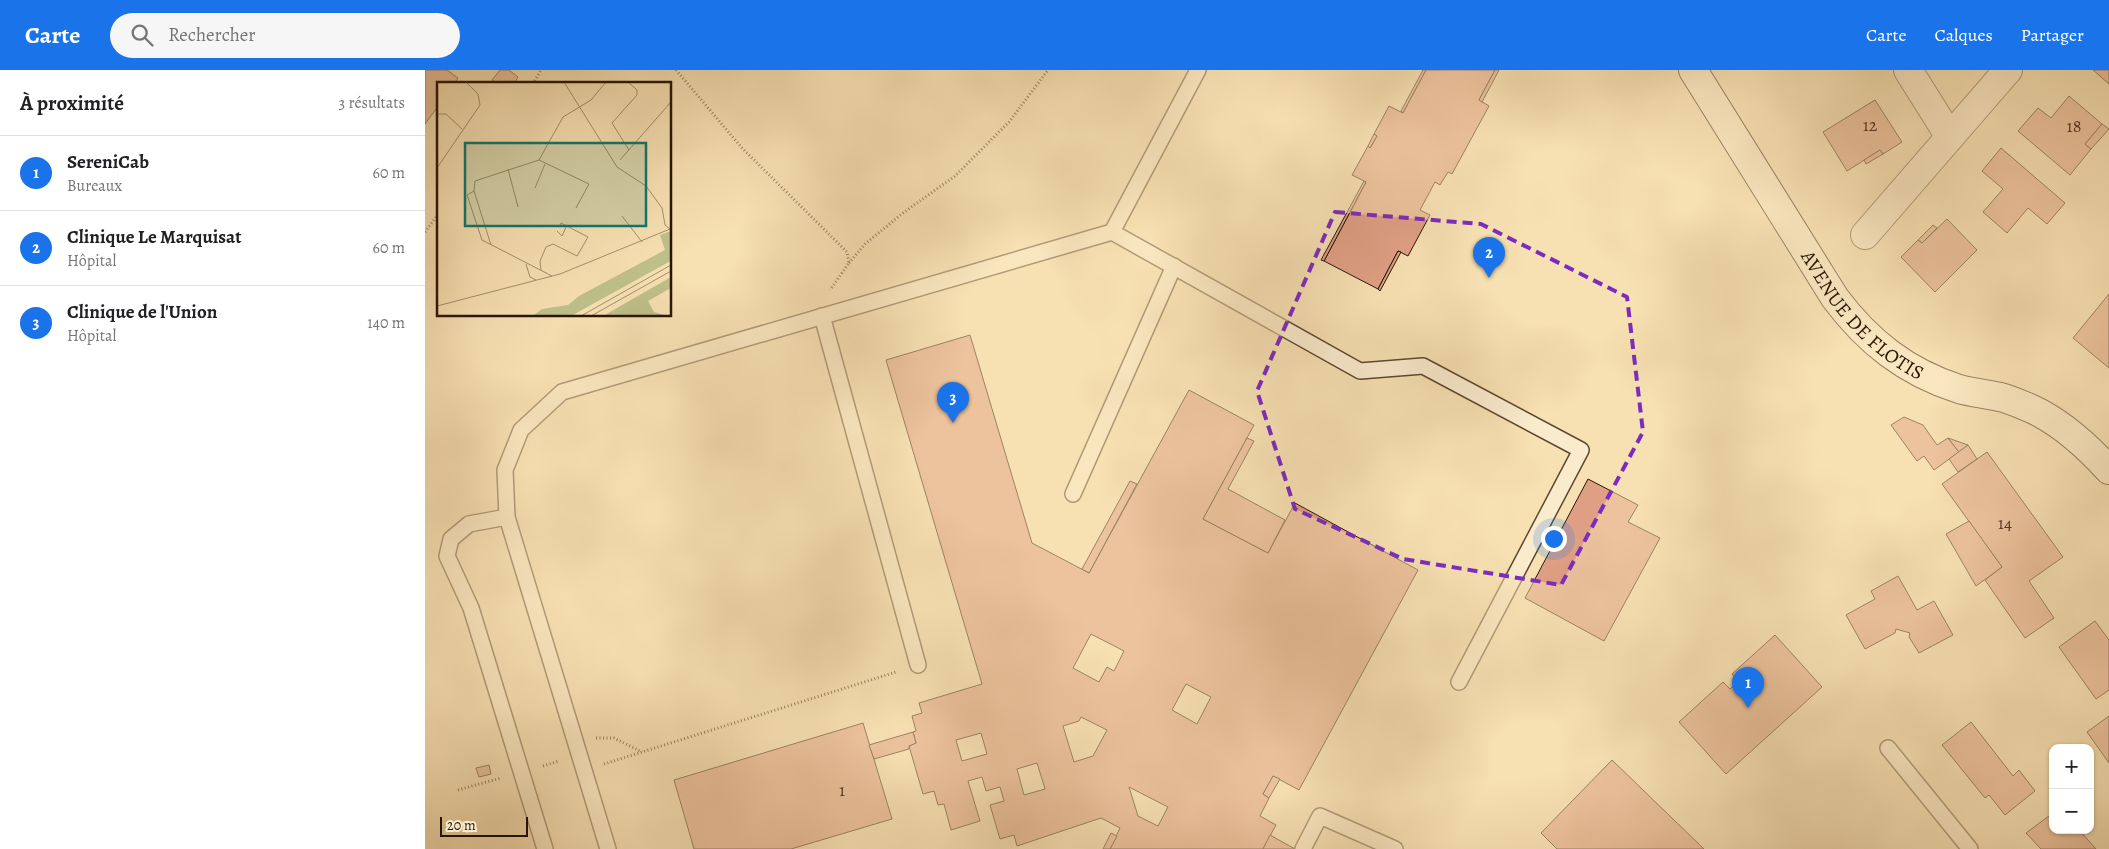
<!DOCTYPE html>
<html lang="fr">
<head>
<meta charset="utf-8">
<style>
  body { margin:0; font-family:Alegreya,serif; background:#f6f6f6; color:#202124 }
  .controls { position:absolute; right:15px; bottom:15px; display:grid; overflow:hidden; border-radius:10px; box-shadow:0 1px 4px #0004 }
  .controls button { width:45px; height:45px; display:grid; place-items:center; padding:0; border:0; border-bottom:1px solid #e0e0e0; background:#fff; color:#202124; font:25px sans-serif }
  .scale { position:absolute; left:15px; bottom:12px; width:88px; box-sizing:border-box; padding-left:5px; border:2px solid #281505; border-top:0; font-size:14px; line-height:18px; white-space:nowrap; color:#281505; -webkit-text-stroke:4px #faebcd; paint-order:stroke }
  .you { position:absolute; left:1128px; top:468px; width:18px; height:18px; margin:-12px; border:4px solid #fff; border-radius:50%; background:#1a73e8; box-shadow:0 0 0 8px #1a73e833 }
  .badge { display:grid; place-items:center; width:32px; height:32px; border-radius:50%; background:#1a73e8; color:#fff; font-size:16px; font-weight:700 }
  .pin { position:absolute; translate:-50% -41px; filter:drop-shadow(0 1px 2px #0008) }
  .pin::after { content:''; position:absolute; top:26px; width:18px; height:15px; background:inherit; clip-path:polygon(0 0,100% 0,50% 100%) }
  .list { margin:0; padding:0; list-style:none }
  h2 { display:flex; justify-content:space-between; align-items:center; height:65px; margin:0; padding:0 20px; font-size:21px }
  h2 small { font-size:16px; font-weight:400; color:#757577 }
  .list li { display:grid; grid-template-columns:32px 1fr auto; gap:15px; align-items:center; box-sizing:border-box; height:75px; padding:0 20px; border-top:1px solid #e0e0e0 }
  .list b { display:block; font-size:19px; white-space:nowrap }
  .list p { margin:0; font-size:16px; white-space:nowrap; color:#757577 }
  .list em { font-size:16px; font-style:normal; color:#757577 }
  .icon { flex:none; width:28px; height:28px; fill:none; stroke:currentColor; stroke-width:2; stroke-linecap:round; stroke-linejoin:round }
  .map { position:relative; flex:none; width:1684px; height:779px; overflow:hidden }
  header { display:flex; align-items:center; gap:30px; box-sizing:border-box; height:70px; padding:0 25px; background:#1a73e8; color:#fff }
  header strong { font-size:24px }
  nav { display:flex; gap:28px; margin-inline-start:auto; font-size:18px }
  .search { width:350px; height:45px; background:#f6f6f6; display:flex; align-items:center; gap:12px; box-sizing:border-box; padding:0 18px; border-radius:28px; color:#757577; font-size:19px }
  main { display:flex }
  aside { flex:1; background:#fff }
  .map>svg:first-child { display:block }
  .building { fill:#df9f84; stroke:#281505; fill-rule:evenodd }
  .lines { fill:none; stroke-linecap:round; stroke-linejoin:round }
  .lane-casing { stroke:#5c4830; stroke-width:18 }
  .street-casing { stroke:#5c4830; stroke-width:30 }
  .secondary-casing { stroke:#281505; stroke-width:30 }
  .path { stroke:#281505; stroke-width:3; stroke-dasharray:1 2.5; stroke-linecap:butt }
  .lane { stroke:#faebcd; stroke-width:15 }
  .street { stroke:#faebcd; stroke-width:28 }
  .secondary { stroke:#faebcd; stroke-width:28 }
  .marked { fill:none; stroke:#7b2cbf; stroke-width:4; stroke-dasharray:10 6; stroke-linejoin:round }
  .labels { text-anchor:middle; dominant-baseline:central; stroke-width:5; stroke-linejoin:round; paint-order:stroke }
  .number-label { font-size:18px; fill:#563825 }
  .street-label { font-size:20px; fill:#281505; stroke:#faebcd }
  .inset-road { fill:none; stroke:#a48f6d; stroke-width:1 }
  .view { fill:#0f766e; fill-opacity:0.15; stroke:#0f766e; stroke-width:2.5 }
  .inset-edge { fill:none; stroke:#281505; stroke-width:2.5 }
</style>
</head>
<body>
<header>
<strong>Carte</strong>
<div class="search"><svg class="icon" aria-label="search" viewBox="0 0 24 24"><circle cx="10" cy="10" r="6"/><path d="M15 15l6 6"/></svg>Rechercher</div>
<nav><a>Carte</a><a>Calques</a><a>Partager</a></nav>
</header>
<main>
<aside>
<h2>À proximité<small>3 résultats</small></h2>
<ul class="list">
<li><span class="badge">1</span><div><b>SereniCab</b><p>Bureaux</p></div><em>60 m</em></li>
<li><span class="badge">2</span><div><b>Clinique Le Marquisat</b><p>Hôpital</p></div><em>60 m</em></li>
<li><span class="badge">3</span><div><b>Clinique de l'Union</b><p>Hôpital</p></div><em>140 m</em></li>
</ul>
</aside>
<div class="map">
<svg width="1684" height="779" viewBox="0 0 1684 779">
  <rect width="100%" height="100%" fill="#f7e0b2"/>
  <filter id="stains"><feTurbulence type="fractalNoise" baseFrequency=".004" numOctaves="4"/><feColorMatrix values="0 0 0 0 .2 0 0 0 0 .09 0 0 0 0 .02 0 0 0 .5 -.17"/></filter>
  <radialGradient id="worn" r=".72"><stop offset=".6" stop-color="#630" stop-opacity="0"/><stop offset="1" stop-color="#630" stop-opacity=".3"/></radialGradient>
  <g class="building">
    <polygon points="0,0 22,0 33,8 29,14 14,14 14,35 0,54"/>
    <polygon points="75,0 84,0 93,7 89,14 73,14 67,10"/>
    <polygon points="998,0 1001,0 978,43 976,41"/>
    <polygon points="1001,0 1070,0 1054,30 1064,36 1027,104 1023,102 1015,115 1010,112 995,140 1005,145 983,186 973,181 953,219 899,191 941,112 927,105 943,76 945,78 952,66 949,64 964,36 978,43"/>
    <polygon points="1070,0 1074,0 1057,32 1054,30"/>
    <polygon points="1668,0 1684,0 1684,14"/>
    <polygon points="1644,26 1677,54 1660,74 1666,79 1645,105 1593,61 1613,38 1626,48"/>
    <polygon points="1450,30 1477,72 1458,84 1455,80 1422,101 1398,62"/>
    <polygon points="1677,54 1684,59 1666,79 1660,74"/>
    <polygon points="949,64 952,66 945,78 943,76"/>
    <polygon points="1576,78 1640,133 1622,154 1603,138 1582,163 1558,142 1578,119 1557,101"/>
    <polygon points="1455,80 1458,84 1441,94 1439,90"/>
    <polygon points="939,111 941,112 899,191 896,190"/>
    <polygon points="1522,149 1552,180 1510,222 1476,187 1493,170 1497,173"/>
    <polygon points="1508,155 1512,158 1497,173 1493,170"/>
    <polygon points="973,181 976,182 955,221 953,219"/>
    <polygon points="1684,224 1684,298 1648,268"/>
    <path d="M545 265 607 473 664 503 764 320 829 355 778 449 843 483 870 433 993 500 874 720 848 706 838 724 844 728 835 746 851 755 838 779H685L695 758 676 748 592 776 589 765 575 769 565 735 579 731 575 717 561 721 557 707 543 711 555 751 526 760 519 734 513 735 509 721 498 724 484 676 491 673 488 662 491 661 487 646 497 643 494 633 557 614 461 290ZM666 564 699 581 689 601 682 597 674 612 648 598ZM761 614 786 627 772 654 747 640ZM656 647 682 660 668 686 649 692 638 656 654 651ZM556 663 562 684 537 691 531 670ZM612 693 620 719 599 725 592 699ZM704 717 743 737 733 756 713 746Z"/>
    <polygon points="1479,347 1498,355 1512,375 1523,368 1534,382 1509,400 1499,386 1492,391 1466,355"/>
    <polygon points="822,368 829,371 803,419 860,450 843,483 778,449"/>
    <polygon points="1523,368 1543,375 1534,382"/>
    <polygon points="1543,375 1552,389 1533,402 1524,389"/>
    <polygon points="1562,382 1638,487 1604,511 1629,548 1600,568 1560,510 1577,497 1517,414"/>
    <polygon points="1163,409 1213,435 1203,452 1235,468 1179,571 1100,528"/>
    <polygon points="705,411 712,414 664,503 657,499"/>
    <polygon points="1544,451 1577,497 1551,516 1521,464"/>
    <polygon points="1473,506 1492,540 1509,531 1528,565 1494,583 1484,567 1485,563 1471,559 1470,563 1440,579 1421,545 1450,529 1446,521"/>
    <polygon points="1670,551 1684,570 1684,620 1671,629 1634,577"/>
    <polygon points="1350,565 1397,617 1301,704 1254,652 1298,612 1305,619 1313,612 1307,604"/>
    <polygon points="1684,646 1684,693 1662,662"/>
    <polygon points="1546,652 1588,706 1594,700 1610,721 1580,745 1564,725 1560,728 1517,675"/>
    <polygon points="438,653 467,749 366,779 269,779 249,710"/>
    <polygon points="488,662 491,673 484,676 484,679 449,689 444,675"/>
    <polygon points="1187,690 1279,779 1132,779 1116,763"/>
    <polygon points="64,695 66,704 54,707 51,698"/>
    <polygon points="848,706 855,709 844,728 838,724"/>
    <polygon points="1628,743 1628,760 1654,760 1671,779 1616,779 1601,763"/>
    <polygon points="686,763 692,766 685,779 678,779"/>
    <polygon points="845,765 870,779 838,779"/>
  </g>
  <g class="lines">
    <defs>
      <g id="lane">
        <polyline points="687,162 935,301 998,296 1156,380 1034,612"/>
        <polyline points="397,246 493,595"/>
        <polyline points="648,424 749,196"/>
        <polyline points="82,447 44,454 26,469 22,486 46,538 120,779"/>
        <polyline points="1463,678 1545,779"/>
        <polyline points="183,779 82,447 80,400 96,360 137,322 687,162 773,0"/>
        <polyline points="878,779 895,746 970,779"/>
      </g>
      <g id="street">
        <polyline points="1483,0 1525,67"/>
        <polyline points="1440,165 1583,0"/>
      </g>
      <g id="secondary">
        <path id="s1" d="M1268 0 1410 228C1443 272 1481 302 1534 319 1548 323 1564 324 1579 328 1588 331 1598 335 1607 339 1637 353 1662 376 1684 400"/>
      </g>
    </defs>
    <use href="#lane" class="lane-casing"/>
    <use href="#street" class="street-casing"/>
    <use href="#secondary" class="secondary-casing"/>
    <g class="path">
      <polyline points="251,0 317,78 422,182 424,193 405,220"/>
      <polyline points="108,14 116,0"/>
      <polyline points="0,162 14,143"/>
      <polyline points="424,193 440,174 478,143 530,106 584,52 623,0"/>
      <polyline points="171,668 189,668 217,682"/>
      <polyline points="179,694 471,602"/>
      <polyline points="118,696 134,691"/>
      <polyline points="33,720 76,708"/>
    </g>
    <use href="#lane" class="lane"/>
    <use href="#street" class="street"/>
    <use href="#secondary" class="secondary"/>
  </g>
  <path d="M0 0H1684V779H0ZM910 142 1056 154 1202 227 1218 362 1136 515 978 489 870 439 832 321Z" fill="#f7e0b2" fill-opacity=".55" fill-rule="evenodd"/>
  <path class="marked" d="M910 142 1056 154 1202 227 1218 362 1136 515 978 489 870 439 832 321Z"/>
  <g class="labels">
    <g class="number-label">
      <text x="1445" y="55">12</text>
      <text x="1649" y="56">18</text>
      <text x="1580" y="453">14</text>
      <text x="417" y="720">1</text>
    </g>
    <g class="street-label">
      <text stroke="none"><textPath href="#s1" startOffset="300">AVENUE DE FLOTIS</textPath></text>
    </g>
  </g>
  <g transform="translate(12 12)">
    <rect width="234" height="234" fill="#f7e0b2"/>
    <path d="M234 149V179L230 181 134 234H96L105 227 131 223 142 214 228 168 223 153ZM234 195V206L211 219 217 230 231 234H166Z" fill="#bfc18a"/>
    <path class="inset-road" d="M127 0 180 85 209 104 225 126 228 143 233 147M191 0 200 8V13L175 41 192 68M0 32H9L25 47M102 78 152 102 139 126M183 78 234 20M0 86 43 23 41 12 29 0M71 87 81 125M98 106 108 82M37 109 30 113 45 158 115 194M185 134 205 160M120 149 125 154 130 143M54 163 37 109 38 99 102 78 126 35 154 18 169 0M89 182 93 195 99 198M104 188 103 179 109 165 116 162 140 174 151 155 124 141 122 145M0 224 123 192 233 147M144 234 234 183M154 234 234 189"/>
    <path class="view" d="M28 61H209V144H28Z"/>
    <rect width="234" height="234" class="inset-edge"/>
  </g>
  <rect width="100%" height="100%" filter="url(#stains)"/>
  <rect width="100%" height="100%" fill="url(#worn)"/>
</svg>
<div class="controls">
<button>+</button>
<button>−</button>
</div>
<div class="scale">20 m</div>
<div class="you"></div>
<div class="pin badge" style="left:1323px;top:638px">1</div>
<div class="pin badge" style="left:1064px;top:208px">2</div>
<div class="pin badge" style="left:528px;top:353px">3</div>
</div>
</main>
</body>
</html>
